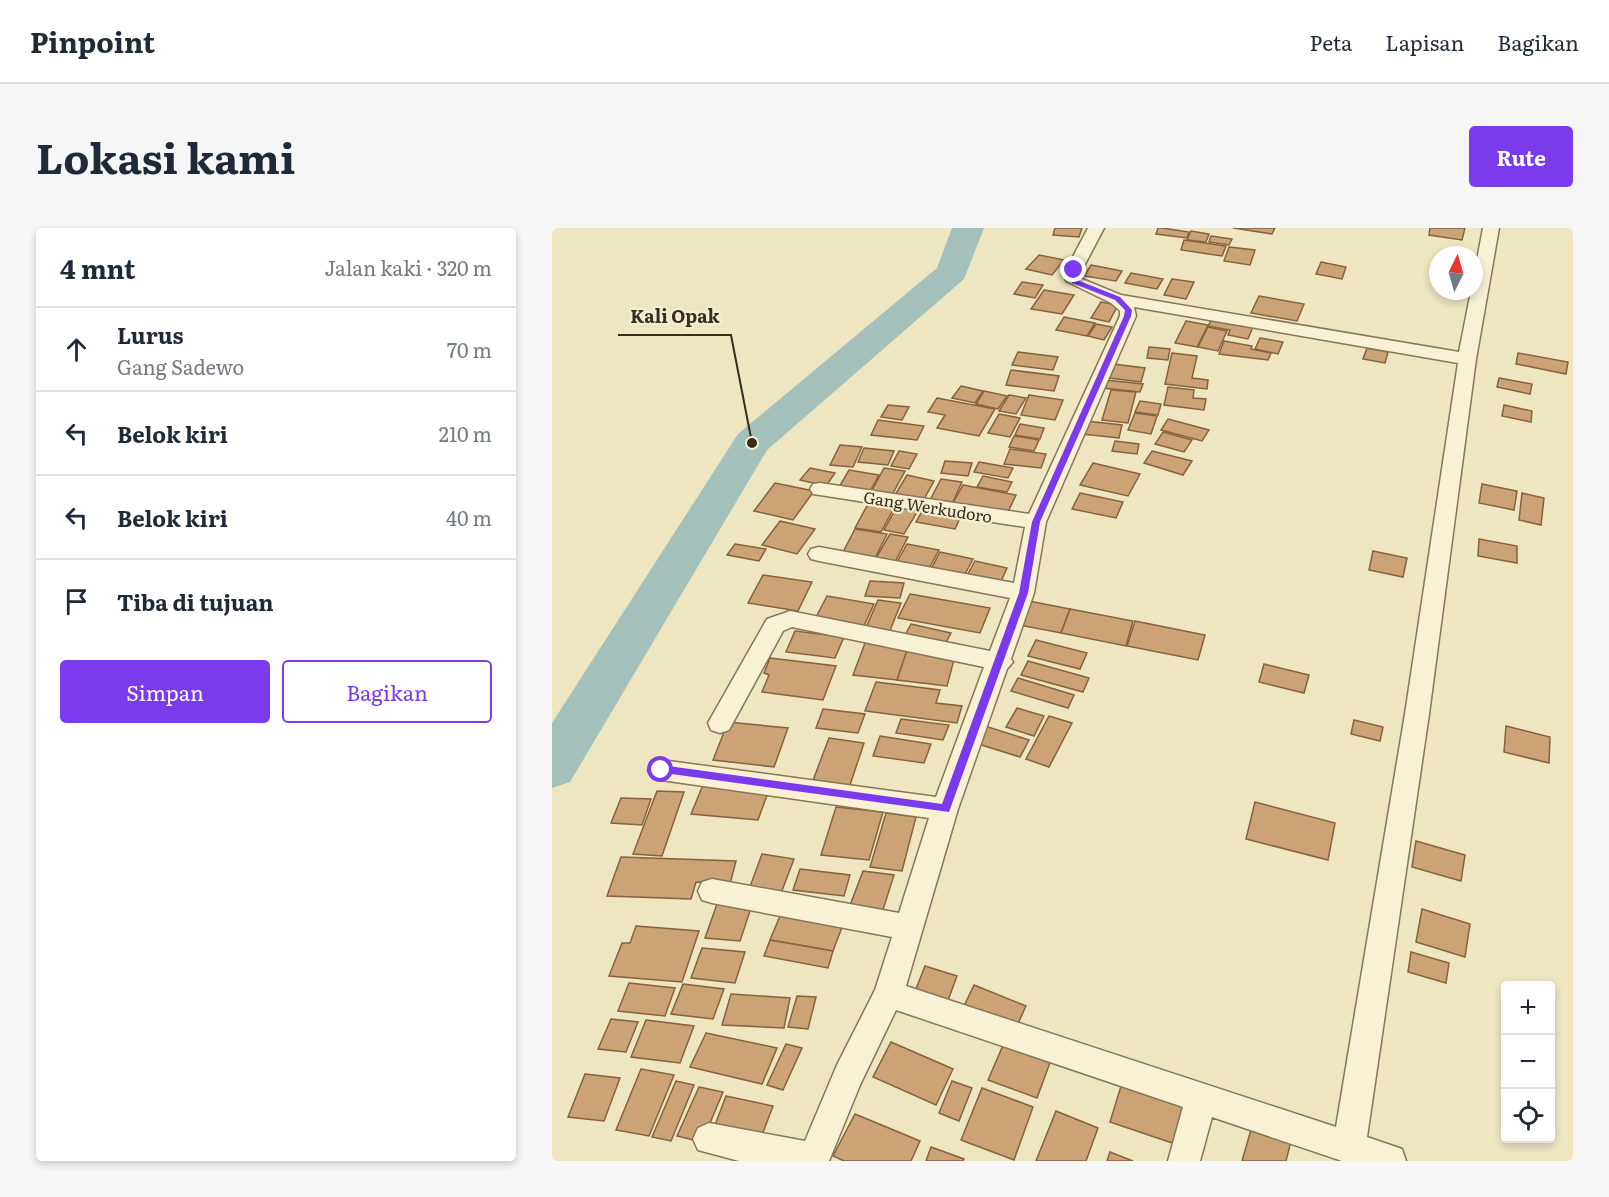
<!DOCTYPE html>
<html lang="id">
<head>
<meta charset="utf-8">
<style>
  body { margin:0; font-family:Literata,serif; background:#f6f6f7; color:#1f2937 }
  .controls { position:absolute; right:18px; bottom:18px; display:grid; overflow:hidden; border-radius:6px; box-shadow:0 3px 9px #0003 }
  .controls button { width:54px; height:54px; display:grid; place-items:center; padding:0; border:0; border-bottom:2px solid #e0e1e3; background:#fff; color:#1f2937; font:30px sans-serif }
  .compass { position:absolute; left:877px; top:18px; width:54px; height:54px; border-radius:50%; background:#fff; box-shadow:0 3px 9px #0003; rotate:5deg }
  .stop { position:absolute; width:18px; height:18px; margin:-14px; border:4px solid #7c3aed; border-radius:50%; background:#fff }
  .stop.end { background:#7c3aed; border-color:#fff; box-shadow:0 2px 6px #0008 }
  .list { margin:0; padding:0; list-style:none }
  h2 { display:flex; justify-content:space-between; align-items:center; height:78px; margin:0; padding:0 24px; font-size:26px }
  h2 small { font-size:20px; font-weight:400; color:#747a83 }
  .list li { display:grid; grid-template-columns:39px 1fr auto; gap:18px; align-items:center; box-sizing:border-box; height:84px; padding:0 24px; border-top:2px solid #e0e1e3 }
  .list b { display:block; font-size:22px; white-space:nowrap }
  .list p { margin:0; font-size:20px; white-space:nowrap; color:#747a83 }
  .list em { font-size:20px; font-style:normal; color:#747a83 }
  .actions { display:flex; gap:12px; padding:18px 24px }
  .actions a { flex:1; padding:14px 0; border:2px solid #7c3aed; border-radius:6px; text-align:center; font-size:21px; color:#7c3aed }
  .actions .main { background:#7c3aed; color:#fff }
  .icon { flex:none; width:33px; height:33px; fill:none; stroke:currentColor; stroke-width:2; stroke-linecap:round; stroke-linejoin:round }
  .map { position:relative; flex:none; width:1021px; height:933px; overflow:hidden; border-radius:6px }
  header { display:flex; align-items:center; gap:36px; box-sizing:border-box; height:84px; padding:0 30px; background:#fff; border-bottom:2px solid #e0e1e3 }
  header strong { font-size:28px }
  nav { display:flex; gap:33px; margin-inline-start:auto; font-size:21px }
  .intro { display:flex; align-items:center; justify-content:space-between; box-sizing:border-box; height:144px; padding:0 36px }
  h1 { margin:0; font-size:42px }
  .button { padding:15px 27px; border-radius:6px; background:#7c3aed; color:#fff; font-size:21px; font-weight:700 }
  main { display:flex; gap:36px; padding:0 36px }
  aside { flex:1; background:#fff; border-radius:6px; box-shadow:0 3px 9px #0003 }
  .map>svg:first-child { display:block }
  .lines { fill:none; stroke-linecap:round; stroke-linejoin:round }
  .river { fill:#a4c0ba; fill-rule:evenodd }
  .building { fill:#cca277; stroke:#86623f; stroke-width:1.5 }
  .street-casing { stroke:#877659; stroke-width:3 }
  .street { fill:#f8f1d4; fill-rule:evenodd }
  .route { fill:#7c3aed }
  .labels { text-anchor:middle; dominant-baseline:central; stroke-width:4.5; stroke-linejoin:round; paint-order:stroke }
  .street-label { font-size:16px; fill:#372c1d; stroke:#f5eed1 }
  .leader { fill:none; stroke:#372c1d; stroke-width:2 }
  .callout-dot { fill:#372c1d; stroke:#f5eed1; stroke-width:2 }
  .callout-label { font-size:18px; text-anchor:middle; font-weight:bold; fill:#372c1d; stroke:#f5eed1; stroke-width:4.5; stroke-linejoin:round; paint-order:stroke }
</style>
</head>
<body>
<header>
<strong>Pinpoint</strong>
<nav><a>Peta</a><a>Lapisan</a><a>Bagikan</a></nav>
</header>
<div class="intro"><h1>Lokasi kami</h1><a class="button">Rute</a></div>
<main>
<aside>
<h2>4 mnt<small>Jalan kaki · 320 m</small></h2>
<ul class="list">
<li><svg class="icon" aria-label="ahead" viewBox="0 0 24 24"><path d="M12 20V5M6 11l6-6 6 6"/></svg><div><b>Lurus</b><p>Gang Sadewo</p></div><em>70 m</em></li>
<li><svg class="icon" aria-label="left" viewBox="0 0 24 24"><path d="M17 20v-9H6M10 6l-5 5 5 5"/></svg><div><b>Belok kiri</b></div><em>210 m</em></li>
<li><svg class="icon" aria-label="left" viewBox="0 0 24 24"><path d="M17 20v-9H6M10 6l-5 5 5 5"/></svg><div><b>Belok kiri</b></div><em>40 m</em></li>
<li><svg class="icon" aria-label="arrive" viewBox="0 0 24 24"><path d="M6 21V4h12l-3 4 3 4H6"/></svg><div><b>Tiba di tujuan</b></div></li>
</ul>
<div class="actions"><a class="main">Simpan</a><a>Bagikan</a></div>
</aside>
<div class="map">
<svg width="1021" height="933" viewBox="0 0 1021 933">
  <rect width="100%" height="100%" fill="#eee5c1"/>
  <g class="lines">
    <polygon class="river" points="400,0 432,0 412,51 215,222 18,554 0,560 0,495 186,206 385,40"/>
  </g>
  <g class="building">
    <polygon points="503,0 530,0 527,9 501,7"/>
    <polygon points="606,0 610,0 637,4 635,10 604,6"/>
    <polygon points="681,0 723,0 720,6"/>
    <polygon points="878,0 913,0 910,12 877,7"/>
    <polygon points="639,3 657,6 654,14 635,12"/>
    <polygon points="659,8 680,11 677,17 657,14"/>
    <polygon points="632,12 674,18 670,28 629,22"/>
    <polygon points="677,19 703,22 698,37 672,33"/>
    <polygon points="487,27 512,32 500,47 474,41"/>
    <polygon points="769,34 794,39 790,51 764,46"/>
    <polygon points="539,37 570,43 564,53 532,48"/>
    <polygon points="579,45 611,51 605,61 573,55"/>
    <polygon points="620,51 642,54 634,71 612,67"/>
    <polygon points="470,54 491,57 483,70 462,66"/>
    <polygon points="492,62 522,67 510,86 479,81"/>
    <polygon points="707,68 752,76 745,93 699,85"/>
    <polygon points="549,74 566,77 557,94 539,90"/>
    <polygon points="512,89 543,95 535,108 504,102"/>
    <polygon points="661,89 702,96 696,111 676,107 678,102 656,98"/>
    <polygon points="634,93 656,97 645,119 623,115"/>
    <polygon points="544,96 560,99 552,112 536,108"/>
    <polygon points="656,99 675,103 666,123 646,119"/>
    <polygon points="708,110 731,114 726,126 703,121"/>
    <polygon points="672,113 700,118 699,121 719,125 716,132 667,126"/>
    <polygon points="597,119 618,121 616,132 595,130"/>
    <polygon points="815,120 836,124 833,135 811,131"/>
    <polygon points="466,124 506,129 501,142 460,137"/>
    <polygon points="620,125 645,128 640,150 656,152 655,161 613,156"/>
    <polygon points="966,125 1016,134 1014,146 964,136"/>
    <polygon points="561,136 593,140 589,154 557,150"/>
    <polygon points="459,142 507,148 502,163 454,157"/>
    <polygon points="947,150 980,156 978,166 945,159"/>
    <polygon points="553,152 591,156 588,164 550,160"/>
    <polygon points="409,158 431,163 423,175 400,170"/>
    <polygon points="616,159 642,162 641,170 654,171 652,182 612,177"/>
    <polygon points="559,162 584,164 576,195 550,192"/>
    <polygon points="432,163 455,168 446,181 424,176"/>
    <polygon points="457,167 474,170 464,186 447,183"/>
    <polygon points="477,167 511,172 503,192 469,187"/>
    <polygon points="385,170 443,181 427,208 385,200 393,187 376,184"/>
    <polygon points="588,173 609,176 606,187 583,184"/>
    <polygon points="336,177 357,179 350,192 329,189"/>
    <polygon points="952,177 980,183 979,194 950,188"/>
    <polygon points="583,185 605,188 599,206 576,202"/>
    <polygon points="447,186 468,190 458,209 436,205"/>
    <polygon points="616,191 657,202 650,213 609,202"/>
    <polygon points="326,192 372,198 365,212 319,207"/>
    <polygon points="534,193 570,197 567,210 530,206"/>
    <polygon points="468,196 492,200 488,211 463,207"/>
    <polygon points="611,204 640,212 632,224 603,216"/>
    <polygon points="462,208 487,212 482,223 457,219"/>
    <polygon points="563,213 587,216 585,226 560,223"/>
    <polygon points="288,217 310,219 301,239 278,237"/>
    <polygon points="312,220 342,223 336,237 306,234"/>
    <polygon points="458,221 494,226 489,240 452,236"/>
    <polygon points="347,223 365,226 357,241 339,238"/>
    <polygon points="600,223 640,233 631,247 592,235"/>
    <polygon points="393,233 420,235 416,248 389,245"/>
    <polygon points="427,234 461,240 456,250 422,244"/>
    <polygon points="541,235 588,246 576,268 528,257"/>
    <polygon points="258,240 283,245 274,258 248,252"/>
    <polygon points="332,240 353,243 339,269 318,266"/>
    <polygon points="297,242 327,247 317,265 286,261"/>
    <polygon points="355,247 382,253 371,273 343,267"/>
    <polygon points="431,248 460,254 455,264 425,259"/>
    <polygon points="389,251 410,254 399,278 377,274"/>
    <polygon points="223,255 262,263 241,292 202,283"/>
    <polygon points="930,256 965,263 962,282 927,275"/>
    <polygon points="411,257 464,267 455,286 401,275"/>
    <polygon points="528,265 571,274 564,290 520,281"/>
    <polygon points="970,265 992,270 989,297 967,292"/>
    <polygon points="347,275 368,279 352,306 332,302"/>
    <polygon points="316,276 342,280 329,304 303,300"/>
    <polygon points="373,278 411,284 403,301 364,294"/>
    <polygon points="228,293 263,301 245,326 210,317"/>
    <polygon points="303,301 335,306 322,332 290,326"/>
    <polygon points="338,306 356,309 343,334 324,330"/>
    <polygon points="927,311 965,318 965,335 926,328"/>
    <polygon points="183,316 214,321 207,333 175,327"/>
    <polygon points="355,316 387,322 376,342 344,336"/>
    <polygon points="821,323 855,330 851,349 817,342"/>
    <polygon points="388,324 421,331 411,350 378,343"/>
    <polygon points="423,333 455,340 447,358 413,351"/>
    <polygon points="211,347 260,354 246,383 196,375"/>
    <polygon points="318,353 352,355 348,370 313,368"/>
    <polygon points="358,366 438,380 428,405 346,390"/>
    <polygon points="275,368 322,376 311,400 263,391"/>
    <polygon points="326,372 349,375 337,405 313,402"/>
    <polygon points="477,373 518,381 509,405 467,397"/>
    <polygon points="518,381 581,393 574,418 509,405"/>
    <polygon points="583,393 653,407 646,432 575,418"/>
    <polygon points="359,396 399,405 391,420 351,411"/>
    <polygon points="243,403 292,409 283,430 234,424"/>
    <polygon points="484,412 535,425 528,441 476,428"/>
    <polygon points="313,415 356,420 345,452 301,447"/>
    <polygon points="355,422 403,428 395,458 345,452"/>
    <polygon points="218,430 284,438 271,472 210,464 217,447 212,445"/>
    <polygon points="476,433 537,450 531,464 469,447"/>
    <polygon points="712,436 757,447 752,465 707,454"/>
    <polygon points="466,450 522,467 516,480 459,463"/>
    <polygon points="324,454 388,462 384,475 410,478 405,495 313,483"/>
    <polygon points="465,480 492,488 482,508 454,499"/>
    <polygon points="271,481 313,486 306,505 264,500"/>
    <polygon points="497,488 520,495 497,539 474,531"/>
    <polygon points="349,491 397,497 391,512 344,505"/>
    <polygon points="802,492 831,499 828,513 799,506"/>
    <polygon points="176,494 236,500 222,539 161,532"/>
    <polygon points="433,498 477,512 468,529 423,515"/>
    <polygon points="954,498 998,509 997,535 952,524"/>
    <polygon points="328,508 379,516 372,535 321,528"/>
    <polygon points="277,510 312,515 297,560 260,555"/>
    <polygon points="153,552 218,559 206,592 139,586"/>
    <polygon points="105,563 132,564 110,628 81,626"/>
    <polygon points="69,570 99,571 90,597 59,595"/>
    <polygon points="703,574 783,595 776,632 694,611"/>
    <polygon points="284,579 331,584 317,632 269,627"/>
    <polygon points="334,585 364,589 350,643 318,639"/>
    <polygon points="864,613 913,627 909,653 860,639"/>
    <polygon points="210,626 242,631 228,668 196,664"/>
    <polygon points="69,629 184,633 178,656 144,654 139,671 55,668"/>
    <polygon points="248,641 298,647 292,668 241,662"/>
    <polygon points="311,643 342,647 330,685 297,680"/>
    <polygon points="166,673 200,677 188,713 153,710"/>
    <polygon points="870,681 918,696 913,729 864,714"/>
    <polygon points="230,683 292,694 281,723 218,712"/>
    <polygon points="84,698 147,703 130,754 57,748 70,715 78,715"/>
    <polygon points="218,712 281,723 276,740 212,728"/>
    <polygon points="150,720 193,724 183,755 139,750"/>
    <polygon points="859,724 897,735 894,755 856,744"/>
    <polygon points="373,738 405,748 395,775 362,766"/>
    <polygon points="77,755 123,760 113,788 66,783"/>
    <polygon points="131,756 172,761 161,791 119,786"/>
    <polygon points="422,757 474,778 464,800 411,780"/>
    <polygon points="179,766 238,770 232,800 170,797"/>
    <polygon points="245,768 264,769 256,801 236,799"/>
    <polygon points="59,791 86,794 74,824 46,821"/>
    <polygon points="94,792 142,798 128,835 79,829"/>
    <polygon points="154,805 225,820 210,856 138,839"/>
    <polygon points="339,814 401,841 384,877 321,849"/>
    <polygon points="452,815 499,832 485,870 436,852"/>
    <polygon points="234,816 250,820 231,862 215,857"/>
    <polygon points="89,841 122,847 97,908 64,902"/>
    <polygon points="33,846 68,850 52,893 16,889"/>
    <polygon points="124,853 142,857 119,913 100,909"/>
    <polygon points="400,853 420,860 407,893 387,885"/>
    <polygon points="570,855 640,879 629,918 558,894"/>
    <polygon points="147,859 171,864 150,914 125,908"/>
    <polygon points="430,860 481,879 462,932 409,912"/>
    <polygon points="174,868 221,878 207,915 160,905"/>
    <polygon points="504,883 546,900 534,933 484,933"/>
    <polygon points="303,886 368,913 359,933 292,933 281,928"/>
    <polygon points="700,898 739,913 734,933 690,933"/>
    <polygon points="379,919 412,931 411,933 374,933"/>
    <polygon points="558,924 581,933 555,933"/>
  </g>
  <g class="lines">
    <defs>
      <path id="street" d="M536 0H552L530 42V51L569 67 907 124 919 63H922V48L931 0H947L924 131 877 486 815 909 850 921 854 933H790L660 889 648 933H616L631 879 344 782 308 857 277 933H187L146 922 141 911 146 900 157 895 253 913 285 837 323 762 340 709 160 675 150 672 146 663 150 654 160 651 347 685 377 590 109 552 100 549 96 542 100 535 109 532 384 569 432 439 240 399 231 403 177 502 168 505 159 502 156 495 215 391 238 383 438 423 458 370 267 333 259 331 256 326 259 321 267 319 462 355 473 299 268 267 261 266 258 261 261 256 268 255 477 286 568 88V83L559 75 514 53V42ZM582 79 906 135 853 486 784 899 354 758 406 581 455 441 461 434 459 431 482 365 494 294 584 88Z"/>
    </defs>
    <use href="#street" class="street-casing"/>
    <use href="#street" class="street"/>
  </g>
  <polygon class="route" points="520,41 525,42 525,52 568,69 580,82 579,88 488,294 476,365 397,584 105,544 105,539 109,537 390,576 467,365 480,294 572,88 573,82 563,72 520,55"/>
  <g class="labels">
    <g class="street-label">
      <text transform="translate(376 278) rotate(9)">Gang Werkudoro</text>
    </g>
  </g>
  <path class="leader" d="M200 215L179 107H66"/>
  <circle class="callout-dot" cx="200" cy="215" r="6"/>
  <g class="callout-label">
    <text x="123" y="95">Kali Opak</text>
  </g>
</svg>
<div class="controls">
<button>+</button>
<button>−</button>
<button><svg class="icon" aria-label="locate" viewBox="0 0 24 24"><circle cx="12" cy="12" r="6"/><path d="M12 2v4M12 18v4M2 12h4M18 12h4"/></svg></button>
</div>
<svg class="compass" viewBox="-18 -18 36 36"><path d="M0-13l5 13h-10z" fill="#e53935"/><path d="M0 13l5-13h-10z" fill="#747a83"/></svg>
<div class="stop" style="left:109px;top:542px"></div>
<div class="stop end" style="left:522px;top:42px"></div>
</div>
</main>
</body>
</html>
